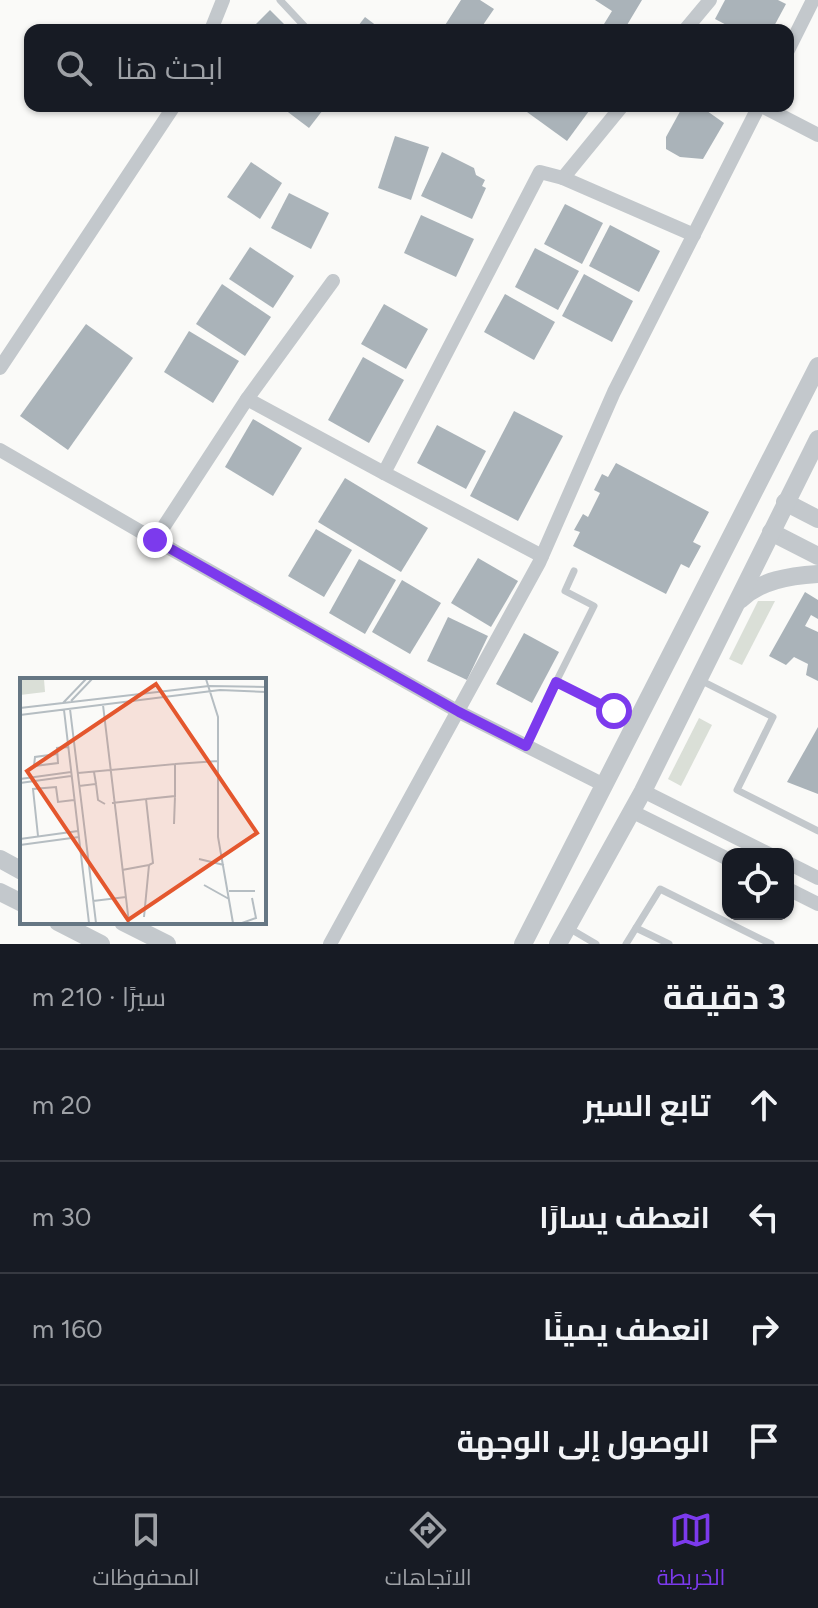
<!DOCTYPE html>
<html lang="ar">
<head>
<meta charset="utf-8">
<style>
  body { margin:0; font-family:Figtree,Cairo,sans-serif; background:#20242c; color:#f1f3f6; direction:rtl }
  .controls { position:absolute; right:24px; bottom:24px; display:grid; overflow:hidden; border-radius:16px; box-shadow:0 2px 6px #0004 }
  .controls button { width:72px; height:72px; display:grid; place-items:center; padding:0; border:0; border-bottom:2px solid #363941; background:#171b24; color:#f1f3f6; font:40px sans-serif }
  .stop { position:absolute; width:24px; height:24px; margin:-18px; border:6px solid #7c3aed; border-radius:50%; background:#fff }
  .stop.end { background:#7c3aed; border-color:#fff; box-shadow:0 2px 8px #0008 }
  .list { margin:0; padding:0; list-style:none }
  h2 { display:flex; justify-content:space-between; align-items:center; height:104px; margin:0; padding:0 32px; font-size:34px }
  h2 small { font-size:26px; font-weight:400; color:#9ea1a6 }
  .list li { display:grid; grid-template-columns:52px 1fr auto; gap:24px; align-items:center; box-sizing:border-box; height:112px; padding:0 32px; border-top:2px solid #363941 }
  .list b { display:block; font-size:30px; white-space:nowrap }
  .list em { font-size:26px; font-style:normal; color:#9ea1a6 }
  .icon { flex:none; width:44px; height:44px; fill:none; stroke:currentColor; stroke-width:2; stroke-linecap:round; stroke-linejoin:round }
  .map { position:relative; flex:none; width:818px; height:944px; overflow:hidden; direction:ltr }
  .search { position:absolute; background:#171b24; box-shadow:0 2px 6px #0004; left:24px; right:24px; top:24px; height:88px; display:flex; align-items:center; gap:20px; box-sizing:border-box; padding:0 28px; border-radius:16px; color:#9ea1a6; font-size:30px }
  .sheet { height:552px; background:#171b24 }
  nav { display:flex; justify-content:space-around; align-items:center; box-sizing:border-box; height:112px; border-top:2px solid #363941; background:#171b24; font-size:22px; color:#9ea1a6 }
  nav a { display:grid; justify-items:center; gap:4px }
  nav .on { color:#7c3aed }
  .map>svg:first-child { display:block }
  .green { fill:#dadfd7 }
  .building { fill:#aab3b9 }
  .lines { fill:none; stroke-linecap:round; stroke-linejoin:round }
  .service { stroke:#c3c8cc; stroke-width:7 }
  .minor { stroke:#c3c8cc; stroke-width:14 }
  .tertiary { stroke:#c3c8cc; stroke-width:18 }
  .route { stroke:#7c3aed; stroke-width:10 }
  .inset-road { fill:none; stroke:#b5bdc2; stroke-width:2 }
  .view { fill:#e4572e; fill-opacity:0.15; stroke:#e4572e; stroke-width:4 }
  .inset-edge { fill:none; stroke:#657683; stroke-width:4 }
</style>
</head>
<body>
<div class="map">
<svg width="818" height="944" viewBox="0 0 818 944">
  <rect width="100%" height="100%" fill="#fafaf8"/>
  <g class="green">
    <polygon points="758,601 775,601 742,665 729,659"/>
    <polygon points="699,718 712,725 681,786 668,779"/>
  </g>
  <g class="building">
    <polygon points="461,0 480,0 494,9 483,25 486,30 442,30"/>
    <polygon points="595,0 642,0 624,30 613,30 604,24 612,11"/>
    <polygon points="725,0 778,0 786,4 772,30 736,30 715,19"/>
    <polygon points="270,10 290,30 250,30"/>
    <polygon points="365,17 382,30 355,30"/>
    <polygon points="280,106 326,106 309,128"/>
    <polygon points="531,106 581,106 589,111 567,141 527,112"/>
    <polygon points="683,106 700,106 724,123 703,159 680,157 666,149 666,137"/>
    <polygon points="395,136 429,147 411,200 378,188"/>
    <polygon points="442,152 474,168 476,175 485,180 482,186 486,188 472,219 421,196"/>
    <polygon points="251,162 282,183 260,219 227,197"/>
    <polygon points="289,193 329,213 311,249 271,228"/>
    <polygon points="565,204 603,223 582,264 544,244"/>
    <polygon points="421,215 474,239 456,277 404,253"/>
    <polygon points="610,225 660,251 639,292 589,266"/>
    <polygon points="250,247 294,276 273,308 229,279"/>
    <polygon points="535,248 579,271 558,310 515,287"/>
    <polygon points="584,274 633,301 612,342 562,316"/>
    <polygon points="222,284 271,317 245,356 196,324"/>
    <polygon points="505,294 555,322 534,360 484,332"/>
    <polygon points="384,304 428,329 406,369 361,344"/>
    <polygon points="86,324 133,358 68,450 20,416"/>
    <polygon points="189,331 239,361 213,403 164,372"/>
    <polygon points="363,357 404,380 369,443 328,420"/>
    <polygon points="514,411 563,436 518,521 470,496"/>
    <polygon points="253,419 302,448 273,496 225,467"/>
    <polygon points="437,425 486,451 466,489 417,463"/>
    <polygon points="616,463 709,512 693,542 701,546 689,568 681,564 666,594 573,546 580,532 574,530 583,514 588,517 600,493 594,490 602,474 608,477"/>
    <polygon points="345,478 428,528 401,572 318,522"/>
    <polygon points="316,529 352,550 324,597 288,576"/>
    <polygon points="478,558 518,581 491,627 451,603"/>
    <polygon points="359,559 396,580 365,634 329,613"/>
    <polygon points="402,580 441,603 410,654 372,632"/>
    <polygon points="805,592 818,600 818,619 811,615 805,626 818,632 818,681 806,675 808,664 794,657 786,665 769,656"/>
    <polygon points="448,617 488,636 467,680 427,661"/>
    <polygon points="524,633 559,652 532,703 496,684"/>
    <polygon points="818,727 818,794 787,782"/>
  </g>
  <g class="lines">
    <g class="service">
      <polyline points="280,0 308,30"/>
      <polyline points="700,680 773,717 737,790 818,831"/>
      <polyline points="556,682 594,606 565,591 574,571"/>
      <polyline points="526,746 556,682 634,721"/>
      <polyline points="567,927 596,944"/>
      <polyline points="636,928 669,944"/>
      <polyline points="626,944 660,889 771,944"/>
    </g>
    <g class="minor">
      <polyline points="211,30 223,0"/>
      <polyline points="685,30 710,0"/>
      <polyline points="788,50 813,0"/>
      <polyline points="622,106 563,178 694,235"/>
      <polyline points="762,106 818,135"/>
      <polyline points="0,368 174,106"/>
      <polyline points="247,399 333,281"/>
      <polyline points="0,450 155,540"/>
      <polyline points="384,473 247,399 155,540 459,712 604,785"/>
      <polyline points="542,556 384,473 540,172 563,178"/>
      <polyline points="643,791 769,854"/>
      <polyline points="631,811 728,859"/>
      <polyline points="788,863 818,878"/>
      <polyline points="788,889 818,904"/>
      <polyline points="330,944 539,563 614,392 759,106"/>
    </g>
    <g class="tertiary">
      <polyline points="785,502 818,519"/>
      <polyline points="771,532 818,556"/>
      <path d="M740 600C761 580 789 576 818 574"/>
      <polyline points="0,859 22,871"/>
      <polyline points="0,892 22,903"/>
      <polyline points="58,922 101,944"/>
      <polyline points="123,922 167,944"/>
      <polyline points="523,944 818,366"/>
      <polyline points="558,944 643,791 818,439"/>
    </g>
  </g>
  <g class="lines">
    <polyline class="route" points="155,540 459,712 526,746 556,682 614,711"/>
  </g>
  <g transform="translate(20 678)">
    <rect width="246" height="246" fill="#fafaf8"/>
    <path d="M0 1H24L25 14 0 17Z" fill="#dadfd7"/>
    <path class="inset-road" d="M186 1 198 39V159L213 245M51 23 72 1M43 25 66 1M83 27 109 245M0 30 189 8 246 9M50 31 76 245M44 32 69 245M0 37 200 12 246 14M37 76 15 79 14 88 38 85 37 70 48 69M155 86 198 83M58 95 155 86V118L126 121M0 101 51 94M0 105 51 98M76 106 78 122 85 126M59 108 76 106 74 94M92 125 126 121 133 185 129 187M154 146 155 118M18 158 13 111 36 109 38 124 54 122M0 161 58 153M0 167 59 159M179 181 204 187M102 192 129 187 124 239M184 207 209 221M209 213H235M73 223 106 219M222 245 236 240 232 220"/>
    <path class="view" d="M136 6 237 155 108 242 7 93Z"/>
    <rect width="246" height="246" class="inset-edge"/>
  </g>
</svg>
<div class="controls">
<button><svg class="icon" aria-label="locate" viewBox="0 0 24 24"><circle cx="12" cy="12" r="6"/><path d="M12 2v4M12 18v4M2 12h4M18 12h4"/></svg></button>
</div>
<div class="stop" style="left:614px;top:711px"></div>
<div class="stop end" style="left:155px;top:540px"></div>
<div class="search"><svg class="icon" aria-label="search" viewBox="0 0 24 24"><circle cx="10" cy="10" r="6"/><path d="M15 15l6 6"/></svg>ابحث هنا</div>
</div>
<section class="sheet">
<h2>3 دقيقة<small>سيرًا · 210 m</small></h2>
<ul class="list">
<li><svg class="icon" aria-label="ahead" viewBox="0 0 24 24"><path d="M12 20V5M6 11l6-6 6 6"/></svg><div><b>تابع السير</b></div><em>20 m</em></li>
<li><svg class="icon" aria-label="left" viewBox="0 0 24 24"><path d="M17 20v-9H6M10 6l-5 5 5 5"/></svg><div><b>انعطف يسارًا</b></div><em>30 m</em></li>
<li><svg class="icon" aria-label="right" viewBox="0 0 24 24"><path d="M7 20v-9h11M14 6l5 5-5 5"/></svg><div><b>انعطف يمينًا</b></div><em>160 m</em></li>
<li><svg class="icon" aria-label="arrive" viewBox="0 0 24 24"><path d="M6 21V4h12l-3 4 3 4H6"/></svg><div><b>الوصول إلى الوجهة</b></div></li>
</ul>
</section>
<nav>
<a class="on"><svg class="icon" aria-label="map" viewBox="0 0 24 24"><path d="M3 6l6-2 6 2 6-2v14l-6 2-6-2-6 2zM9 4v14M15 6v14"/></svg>الخريطة</a>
<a><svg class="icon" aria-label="directions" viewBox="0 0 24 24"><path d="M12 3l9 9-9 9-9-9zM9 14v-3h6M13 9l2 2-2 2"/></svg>الاتجاهات</a>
<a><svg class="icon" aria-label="saved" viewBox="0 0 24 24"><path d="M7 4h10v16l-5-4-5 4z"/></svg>المحفوظات</a>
</nav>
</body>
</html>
